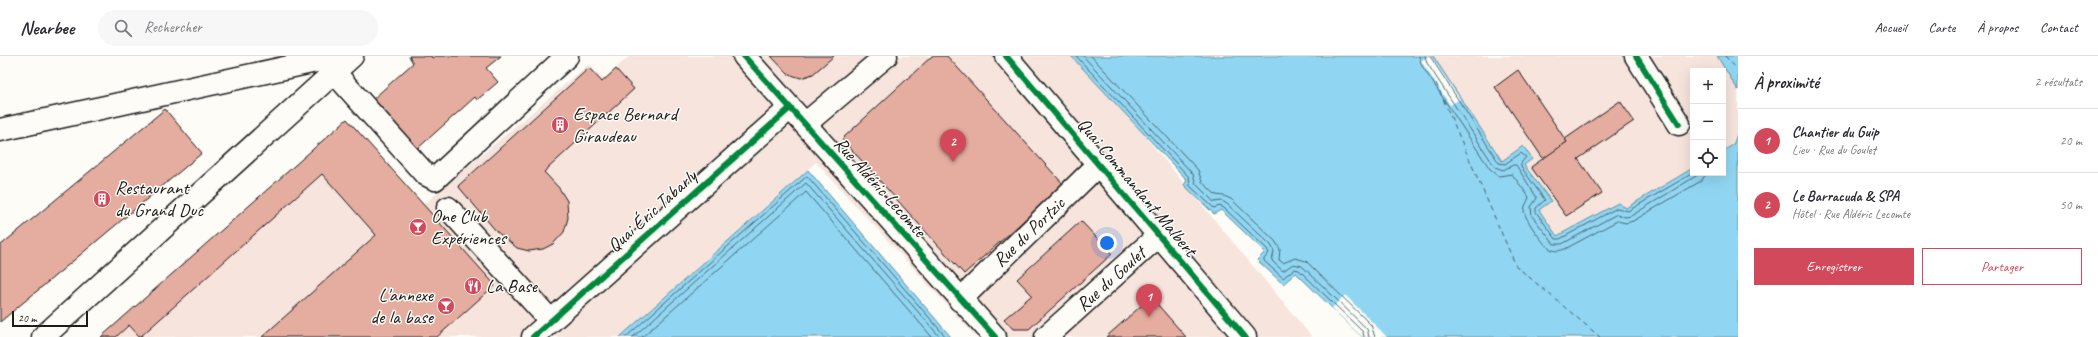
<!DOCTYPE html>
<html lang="fr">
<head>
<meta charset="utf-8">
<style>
  body { margin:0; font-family:Caveat,sans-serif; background:#f7f7f7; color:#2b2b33 }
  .controls { position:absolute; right:12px; top:12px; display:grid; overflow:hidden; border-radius:0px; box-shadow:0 4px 16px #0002 }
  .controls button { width:36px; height:36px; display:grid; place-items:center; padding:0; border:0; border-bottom:1px solid #e1e1e2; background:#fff; color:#2b2b33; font:20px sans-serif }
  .scale { position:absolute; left:12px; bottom:10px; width:76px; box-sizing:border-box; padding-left:4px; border:2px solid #1c1c1c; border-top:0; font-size:11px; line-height:14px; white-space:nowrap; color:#1c1c1c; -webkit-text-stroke:3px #fdfcf7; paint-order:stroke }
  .you { position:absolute; left:1107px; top:187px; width:14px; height:14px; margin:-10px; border:3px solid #fff; border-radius:50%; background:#1a73e8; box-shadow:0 0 0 6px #1a73e833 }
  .badge { display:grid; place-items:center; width:26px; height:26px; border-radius:50%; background:#d1495b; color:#fff; font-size:13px; font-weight:700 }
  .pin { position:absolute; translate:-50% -33px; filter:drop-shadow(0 1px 2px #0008) }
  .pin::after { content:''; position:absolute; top:21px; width:14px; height:12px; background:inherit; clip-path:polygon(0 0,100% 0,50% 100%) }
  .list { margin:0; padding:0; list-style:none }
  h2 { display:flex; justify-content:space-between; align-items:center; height:52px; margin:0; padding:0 16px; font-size:17px }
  h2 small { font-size:13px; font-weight:400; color:#7c7c81 }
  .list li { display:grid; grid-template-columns:26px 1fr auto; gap:12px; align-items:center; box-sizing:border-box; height:64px; padding:0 16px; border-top:1px solid #e1e1e2 }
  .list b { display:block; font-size:15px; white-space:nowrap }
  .list p { margin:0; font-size:13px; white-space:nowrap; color:#7c7c81 }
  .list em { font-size:13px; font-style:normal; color:#7c7c81 }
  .actions { display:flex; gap:8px; padding:12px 16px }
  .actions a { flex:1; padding:9px 0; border:1px solid #d1495b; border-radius:0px; text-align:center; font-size:14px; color:#d1495b }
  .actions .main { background:#d1495b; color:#fff }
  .icon { flex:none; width:22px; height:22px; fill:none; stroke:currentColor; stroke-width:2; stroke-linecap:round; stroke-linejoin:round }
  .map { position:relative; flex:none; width:1738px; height:281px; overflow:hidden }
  header { display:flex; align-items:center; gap:24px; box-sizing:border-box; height:56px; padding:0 20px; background:#fff; border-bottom:1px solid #e1e1e2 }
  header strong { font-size:19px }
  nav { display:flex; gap:22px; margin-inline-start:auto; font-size:14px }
  .search { width:280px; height:36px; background:#f7f7f7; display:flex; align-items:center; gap:10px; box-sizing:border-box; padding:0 14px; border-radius:22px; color:#7c7c81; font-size:15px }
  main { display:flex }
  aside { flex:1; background:#fff }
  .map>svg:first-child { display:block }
  .built { fill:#f6e4dd }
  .water { fill:#90d6f2; stroke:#628c9c }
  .pier { fill:#fdfcf7 }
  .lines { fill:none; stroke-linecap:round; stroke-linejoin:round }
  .shore { stroke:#4a6672; stroke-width:1 }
  .ferry { stroke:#455d67; stroke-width:1; stroke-dasharray:5 4; stroke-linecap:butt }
  .building { fill:#e5aca0; stroke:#1c1c1c }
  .minor-casing { stroke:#1c1c1c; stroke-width:25 }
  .minor { stroke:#fdfcf7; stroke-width:22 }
  .cycleway-casing { stroke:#fdfcf7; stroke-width:8 }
  .cycleway { stroke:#00873e; stroke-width:6 }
  .labels { text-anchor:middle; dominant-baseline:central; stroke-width:3; stroke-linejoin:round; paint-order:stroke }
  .poi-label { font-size:19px; fill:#1c1c1c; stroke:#fdfcf7; text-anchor:start }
  .street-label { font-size:19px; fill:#1c1c1c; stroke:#fdfcf7 }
</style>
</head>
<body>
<header>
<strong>Nearbee</strong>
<div class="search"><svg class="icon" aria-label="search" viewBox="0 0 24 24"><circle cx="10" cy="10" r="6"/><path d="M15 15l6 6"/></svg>Rechercher</div>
<nav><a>Accueil</a><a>Carte</a><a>À propos</a><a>Contact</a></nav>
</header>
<main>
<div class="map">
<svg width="1738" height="281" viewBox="0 0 1738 281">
  <rect width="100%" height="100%" fill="#fdfcf7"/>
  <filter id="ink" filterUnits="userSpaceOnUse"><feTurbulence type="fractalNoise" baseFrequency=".025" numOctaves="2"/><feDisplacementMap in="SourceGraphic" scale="8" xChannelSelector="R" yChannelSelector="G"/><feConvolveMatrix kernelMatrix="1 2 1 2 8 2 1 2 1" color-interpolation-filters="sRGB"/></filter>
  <g filter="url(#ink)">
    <g class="built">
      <polygon points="630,0 1071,0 1137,71 1312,281 976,281 816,106 620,281 101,281 347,63 423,149 589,8 603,23"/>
      <polygon points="1433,0 1717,0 1738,34 1738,76 1733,89 1723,95 1723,15 1693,15 1693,112 1626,152 1618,147 1557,180 1539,154 1551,145 1524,109 1532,103 1502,105"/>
    </g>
    <g class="water">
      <polygon points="1071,0 1433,0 1502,105 1523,90 1532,103 1524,109 1551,145 1539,154 1557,180 1618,147 1626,152 1693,112 1693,117 1723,117 1723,95 1733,89 1738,76 1738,281 1362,281 1296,217 1283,228 1257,204 1265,196 1221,154 1214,158 1184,129 1187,124"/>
      <polygon points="1717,0 1738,0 1738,34"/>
      <polygon points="808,114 951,281 620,281"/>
    </g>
    <g class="pier">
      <polygon points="1428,0 1431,0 1460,43 1450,49 1421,5"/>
      <polygon points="1345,239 1387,281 1362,281 1332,252"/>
    </g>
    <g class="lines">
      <g class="shore">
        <polyline points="1076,0 1189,121 1190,130 1214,152 1220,150 1224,152 1267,193 1269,197 1264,203 1264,205 1283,222 1294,213 1299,214 1363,276 1364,281"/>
        <polyline points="1083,0 1193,118 1196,128 1214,146 1222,145 1227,148 1271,189 1274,195 1272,205 1283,215 1293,208 1302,210 1367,273 1369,281"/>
        <polyline points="1091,0 1198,114 1202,126 1216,139 1224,140 1231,143 1275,185 1280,193 1279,204 1283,207 1295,202 1306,205 1371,269 1375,281"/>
        <path d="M1419 0 1422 10 1490 113 1499 120 1512 118 1529 141C1528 146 1524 149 1524 155 1525 163 1543 188 1549 192 1554 196 1559 195 1565 193L1617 165 1626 167 1633 165 1701 125 1707 117"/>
        <polyline points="1425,0 1427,7 1495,111 1503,114 1513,109 1516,109 1537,142 1531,151 1532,160 1554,188 1562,188 1617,158 1625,161 1631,160 1701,117"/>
        <polyline points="1430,0 1499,107 1505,108 1521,97 1526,101 1521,107 1521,111 1545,144 1536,152 1536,156 1556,183 1560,183 1617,152 1628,155 1693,117"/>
        <polyline points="626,281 807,120 946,281"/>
        <polyline points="633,281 806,127 940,281"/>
        <polyline points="642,281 806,136 932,281"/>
      </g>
      <g class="ferry">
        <polyline points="1725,0 1738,14"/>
        <polyline points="1436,27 1516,210 1600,281"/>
      </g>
    </g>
    <g class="building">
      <polygon points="431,0 432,2 435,0 501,0 486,12 498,26 477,44 475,41 417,93 373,43 413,7 409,0"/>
      <polygon points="771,0 834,0 813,18 801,22 788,18"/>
      <polygon points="932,0 947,0 1064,129 964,218 842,83"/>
      <polygon points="589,12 602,26 616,13 634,33 544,116 559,132 567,145 568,162 564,176 553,188 543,193 529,195 517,192 496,175 458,130"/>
      <polygon points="1518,14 1567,86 1544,104 1495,31"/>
      <polygon points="1620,45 1634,65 1578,103 1602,137 1566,160 1531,111 1567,86 1565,83"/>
      <polygon points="165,53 202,97 0,266 0,188 1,189"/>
      <polygon points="347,63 495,229 437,281 262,281 376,179 322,118 140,281 129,269 116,281 101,281"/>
      <polygon points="1081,165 1112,198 1029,273 1013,273 1004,263 1032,239 1017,223"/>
      <polygon points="1151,241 1186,281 1106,281"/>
    </g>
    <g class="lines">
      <defs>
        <g id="minor">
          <polyline points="744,0 995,281"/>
          <polyline points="1006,0 1245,281"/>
          <polyline points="1636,0 1679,68"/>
          <polyline points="325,6 425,118 435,123 567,0"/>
          <polyline points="805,68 886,0"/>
          <polyline points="0,74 339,0"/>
          <polyline points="448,152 551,265"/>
          <polyline points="960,244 1098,109"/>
          <polyline points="43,281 352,0"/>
          <polyline points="533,281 790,52"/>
          <polyline points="1046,281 1158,180"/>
        </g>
      </defs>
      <use href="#minor" class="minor-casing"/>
      <use href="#minor" class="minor"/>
      <defs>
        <g id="cycleway">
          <polyline points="744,0 995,281"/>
          <polyline points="1006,0 1245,281"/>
          <polyline points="1636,0 1679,68"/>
          <polyline points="533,281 790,52"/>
        </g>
      </defs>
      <use href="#cycleway" class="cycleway-casing"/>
      <use href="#cycleway" class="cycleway"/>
    </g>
  </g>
  <defs>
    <symbol id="building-disc" viewBox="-11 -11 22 22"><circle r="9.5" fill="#d1495b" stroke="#fdfcf7"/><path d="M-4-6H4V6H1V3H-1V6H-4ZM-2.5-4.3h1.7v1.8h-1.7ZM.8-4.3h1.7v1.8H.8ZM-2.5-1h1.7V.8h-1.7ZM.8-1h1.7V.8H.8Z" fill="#fff"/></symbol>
    <symbol id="bar-disc" viewBox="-11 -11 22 22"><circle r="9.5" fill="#d1495b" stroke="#fdfcf7"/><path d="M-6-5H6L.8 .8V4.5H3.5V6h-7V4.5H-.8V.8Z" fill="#fff"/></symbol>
    <symbol id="restaurant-disc" viewBox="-11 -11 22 22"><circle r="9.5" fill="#d1495b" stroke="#fdfcf7"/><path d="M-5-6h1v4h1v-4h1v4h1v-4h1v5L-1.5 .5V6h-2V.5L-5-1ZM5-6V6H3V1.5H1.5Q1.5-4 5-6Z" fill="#fff"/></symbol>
  </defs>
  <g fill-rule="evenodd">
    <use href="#building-disc" x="550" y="59" width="20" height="20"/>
    <use href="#building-disc" x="92" y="133" width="20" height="20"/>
    <use href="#bar-disc" x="408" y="161" width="20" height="20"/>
    <use href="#restaurant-disc" x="463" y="220" width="20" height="20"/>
    <use href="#bar-disc" x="436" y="240" width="20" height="20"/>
  </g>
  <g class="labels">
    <g class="poi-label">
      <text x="573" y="58">Espace Bernard<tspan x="573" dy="22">Giraudeau</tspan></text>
      <text x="115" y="132">Restaurant<tspan x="115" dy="22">du Grand Duc</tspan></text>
      <text x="431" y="160">One Club<tspan x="431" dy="22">Expériences</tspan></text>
      <text x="486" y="230">La Base</text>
      <text x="433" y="239" text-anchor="end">L'annexe<tspan x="433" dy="22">de la base</tspan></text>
    </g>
    <g class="street-label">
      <text transform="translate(880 131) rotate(48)">Rue Aldéric Lecomte</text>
      <text transform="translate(1137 131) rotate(50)">Quai Commandant Malbert</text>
      <text transform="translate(652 155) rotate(-42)">Quai Éric Tabarly</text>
      <text transform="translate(1029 176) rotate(-44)">Rue du Portzic</text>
      <text transform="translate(1111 223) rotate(-42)">Rue du Goulet</text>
    </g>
  </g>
</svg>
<div class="controls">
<button>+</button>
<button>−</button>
<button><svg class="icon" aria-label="locate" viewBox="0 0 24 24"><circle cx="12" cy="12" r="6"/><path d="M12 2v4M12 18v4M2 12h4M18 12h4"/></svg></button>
</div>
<div class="scale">20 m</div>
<div class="you"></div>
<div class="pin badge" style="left:1149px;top:261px">1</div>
<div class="pin badge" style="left:953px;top:106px">2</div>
</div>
<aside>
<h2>À proximité<small>2 résultats</small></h2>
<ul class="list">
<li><span class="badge">1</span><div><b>Chantier du Guip</b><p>Lieu · Rue du Goulet</p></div><em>20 m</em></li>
<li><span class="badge">2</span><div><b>Le Barracuda &amp; SPA</b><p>Hôtel · Rue Aldéric Lecomte</p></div><em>50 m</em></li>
</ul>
<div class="actions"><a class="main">Enregistrer</a><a>Partager</a></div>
</aside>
</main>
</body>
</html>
